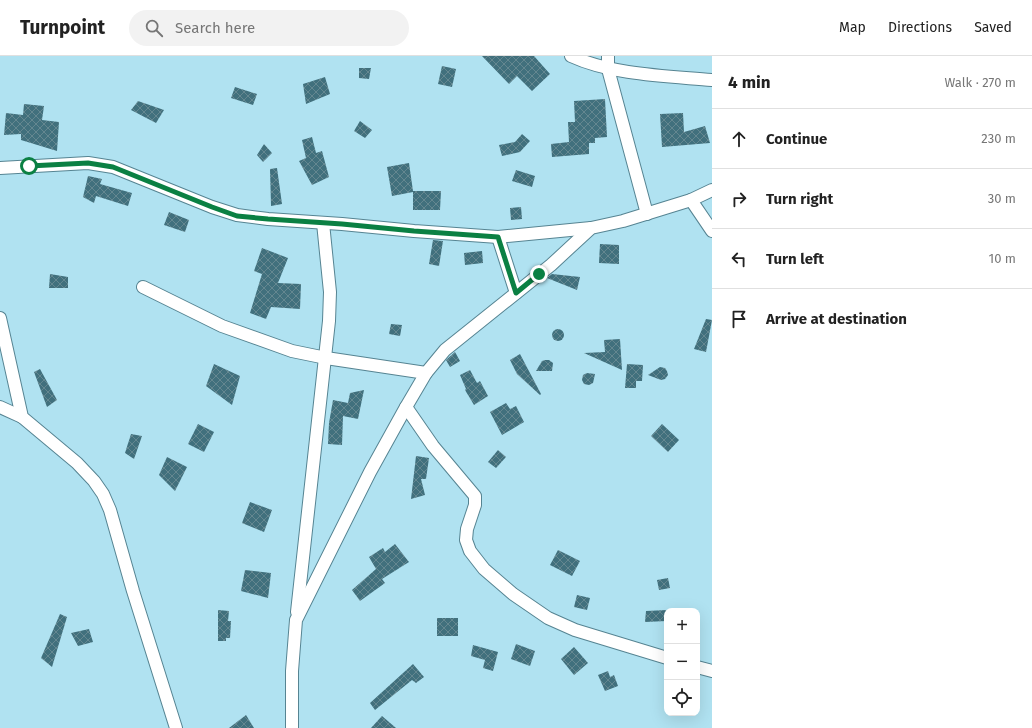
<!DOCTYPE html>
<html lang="en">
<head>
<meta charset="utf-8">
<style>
  body { margin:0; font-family:"Fira Sans",sans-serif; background:#f2f2f2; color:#222 }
  .controls { position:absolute; right:12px; bottom:12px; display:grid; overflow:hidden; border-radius:8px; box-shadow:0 4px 16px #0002 }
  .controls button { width:36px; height:36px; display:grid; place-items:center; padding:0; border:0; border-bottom:1px solid #e0e0e0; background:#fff; color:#222; font:20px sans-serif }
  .stop { position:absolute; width:12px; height:12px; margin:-9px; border:3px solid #0b8043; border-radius:50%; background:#fff }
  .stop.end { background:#0b8043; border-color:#fff; box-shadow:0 1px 4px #0008 }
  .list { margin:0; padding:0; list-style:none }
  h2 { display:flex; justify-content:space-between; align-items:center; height:52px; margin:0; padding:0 16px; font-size:17px }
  h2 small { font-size:13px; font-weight:400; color:#767676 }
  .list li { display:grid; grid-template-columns:26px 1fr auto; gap:12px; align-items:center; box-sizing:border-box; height:60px; padding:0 16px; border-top:1px solid #e0e0e0 }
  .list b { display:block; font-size:15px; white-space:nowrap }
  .list em { font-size:13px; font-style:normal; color:#767676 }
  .icon { flex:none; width:22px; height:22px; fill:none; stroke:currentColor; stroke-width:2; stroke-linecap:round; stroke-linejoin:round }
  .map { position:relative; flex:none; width:712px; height:672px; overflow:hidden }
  header { display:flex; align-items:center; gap:24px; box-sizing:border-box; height:56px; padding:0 20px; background:#fff; border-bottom:1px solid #e0e0e0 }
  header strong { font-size:19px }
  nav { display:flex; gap:22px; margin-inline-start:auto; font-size:14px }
  .search { width:280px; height:36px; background:#f2f2f2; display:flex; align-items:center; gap:10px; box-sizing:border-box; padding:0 14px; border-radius:22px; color:#767676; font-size:15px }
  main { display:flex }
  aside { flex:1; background:#fff }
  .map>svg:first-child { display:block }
  .building { fill:url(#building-cross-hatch) }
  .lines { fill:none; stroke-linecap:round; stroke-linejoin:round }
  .minor-casing { stroke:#568492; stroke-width:14 }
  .minor { stroke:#fff; stroke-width:12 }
  .route { stroke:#0b8043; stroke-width:5 }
</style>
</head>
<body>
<header>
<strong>Turnpoint</strong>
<div class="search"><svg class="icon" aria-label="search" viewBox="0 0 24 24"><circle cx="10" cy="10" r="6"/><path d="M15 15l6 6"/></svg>Search here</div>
<nav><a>Map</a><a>Directions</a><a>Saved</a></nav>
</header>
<main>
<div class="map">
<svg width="712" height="672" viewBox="0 0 712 672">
  <defs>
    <pattern id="building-cross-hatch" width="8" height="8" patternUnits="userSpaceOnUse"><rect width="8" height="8" fill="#41707d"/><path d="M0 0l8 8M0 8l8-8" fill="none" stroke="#648790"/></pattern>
  </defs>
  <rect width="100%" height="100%" fill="#b0e2f1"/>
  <g class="building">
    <polygon points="482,0 534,0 550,18 532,35 517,20 509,28"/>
    <polygon points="442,10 456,13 452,31 438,28"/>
    <polygon points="359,12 371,12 369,23 359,22"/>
    <polygon points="325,21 330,38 306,48 303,28"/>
    <polygon points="235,31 257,38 253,49 231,42"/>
    <polygon points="605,43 607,81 595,82 595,87 589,87 589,98 552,101 551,88 569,86 568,66 575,66 574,45"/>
    <polygon points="138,45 164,54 156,67 131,54"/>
    <polygon points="24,48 44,50 42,64 59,66 57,95 21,84 21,78 4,79 6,57 23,59"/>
    <polygon points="683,57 684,76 705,70 710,87 662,91 660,58"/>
    <polygon points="360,65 372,74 365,82 354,75"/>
    <polygon points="522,78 530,85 520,96 502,100 499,89 515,86"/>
    <polygon points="312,81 316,97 322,95 329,121 312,129 299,105 306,102 302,84"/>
    <polygon points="264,88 272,97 263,106 257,99"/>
    <polygon points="409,107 413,135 441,135 440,154 413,154 413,136 392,140 387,111"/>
    <polygon points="277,112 282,148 271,150 270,113"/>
    <polygon points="516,114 535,120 532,131 512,125"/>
    <polygon points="88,120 102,123 100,128 132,137 128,150 96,140 94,147 83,141"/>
    <polygon points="521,151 522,163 511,164 510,152"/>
    <polygon points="169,156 189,164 185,176 164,169"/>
    <polygon points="433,184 443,185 439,210 429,208"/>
    <polygon points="600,188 619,189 619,208 599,207"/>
    <polygon points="262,192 288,202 278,227 301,228 300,253 271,251 266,263 250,257 262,218 254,215"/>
    <polygon points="482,195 483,207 465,209 464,197"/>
    <polygon points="50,218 68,221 68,232 49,232"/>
    <polygon points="552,218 580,221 577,234 547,222"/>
    <polygon points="706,263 712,264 706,296 694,293"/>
    <polygon points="391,268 402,269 400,280 389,278"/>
    <circle cx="558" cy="279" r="6"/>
    <polygon points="620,283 622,314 584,297 605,296 604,284"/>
    <polygon points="455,296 460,305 450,311 446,304"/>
    <polygon points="520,298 541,338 540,339 517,318 510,304"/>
    <polygon points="545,304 549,304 553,307 552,315 536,315 542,305"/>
    <polygon points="214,308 240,320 232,349 206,330"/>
    <polygon points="627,308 643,309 642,325 636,325 636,332 625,332"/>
    <polygon points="660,311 665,312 667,315 668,319 665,323 661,324 648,319"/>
    <polygon points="40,313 57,344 47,351 34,316"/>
    <polygon points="470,314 477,327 480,325 488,340 474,349 465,334 466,333 460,319"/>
    <polygon points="587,317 595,318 593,327 589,329 584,328 582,324 583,319"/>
    <polygon points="364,334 358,363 343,360 342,389 328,388 329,367 333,344 348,347 350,337"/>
    <polygon points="506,347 510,353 516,350 524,366 502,379 490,356"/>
    <polygon points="198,368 214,376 204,396 188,388"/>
    <polygon points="662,368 679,384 668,396 651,380"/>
    <polygon points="131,378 142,380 134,403 125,397"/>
    <polygon points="498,394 506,401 496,412 488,406"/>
    <polygon points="416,400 429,402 426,423 421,423 425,439 411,443"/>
    <polygon points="167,401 187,411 175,435 159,419"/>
    <polygon points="250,446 272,454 264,476 242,467"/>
    <polygon points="395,488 409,506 382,523 385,527 360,545 352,534 376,513 369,501 383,492 385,496"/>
    <polygon points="558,494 580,505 572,520 550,509"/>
    <polygon points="245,514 271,517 268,542 241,535"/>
    <polygon points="668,522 670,532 659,534 657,524"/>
    <polygon points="577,539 590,542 587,554 574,551"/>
    <polygon points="218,554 229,555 228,565 231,565 230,582 226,582 226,585 218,585"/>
    <polygon points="667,554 667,565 645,566 646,555"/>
    <polygon points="60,558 67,561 52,611 41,602"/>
    <rect x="437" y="562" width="21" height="18"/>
    <polygon points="89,573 93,586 78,590 71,577"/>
    <polygon points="516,588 535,595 530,610 511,603"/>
    <polygon points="473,589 498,596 493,615 483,612 485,604 471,600"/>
    <polygon points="574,591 588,607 574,619 561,603"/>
    <polygon points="413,608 424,621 416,627 412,624 375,654 370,647"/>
    <polygon points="608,615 610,621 614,619 618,630 605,635 598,619"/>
    <polygon points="246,659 254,672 229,672"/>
    <polygon points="382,660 396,672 371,672"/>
  </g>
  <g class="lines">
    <defs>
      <g id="minor">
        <path d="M571 0C612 19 667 20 712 24"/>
        <polyline points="608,0 608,13 647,158"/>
        <polyline points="0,112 88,107 113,111 212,151 237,159 268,163 342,168 414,175 498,181 591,172"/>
        <polyline points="691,144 712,175"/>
        <polyline points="498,181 516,237"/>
        <polyline points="143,231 222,270 292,295 326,302 426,317"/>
        <polyline points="0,262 22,361 77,407 94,425 103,438 110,454 133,535 176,672"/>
        <polyline points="0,351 22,361"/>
        <polyline points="406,351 433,390 475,440 475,449 467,473 466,484 470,495 484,513 513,538 548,562 575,574 667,602"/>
        <polyline points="297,556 329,265 330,236 323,167"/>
        <polyline points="697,611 712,615"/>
        <polyline points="292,672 292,615 296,564 370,416 406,351 426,317 445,294 551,209 591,172 623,165 691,144 712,134"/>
      </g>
    </defs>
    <use href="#minor" class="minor-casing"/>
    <use href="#minor" class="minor"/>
  </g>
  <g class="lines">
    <polyline class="route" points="29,110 88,107 113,111 212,151 237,160 268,163 342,168 414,175 498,181 516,237 539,218"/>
  </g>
</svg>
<div class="controls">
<button>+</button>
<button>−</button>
<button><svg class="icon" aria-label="locate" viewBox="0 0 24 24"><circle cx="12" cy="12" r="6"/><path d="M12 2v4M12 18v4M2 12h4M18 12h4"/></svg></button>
</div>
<div class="stop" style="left:29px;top:110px"></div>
<div class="stop end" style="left:539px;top:218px"></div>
</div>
<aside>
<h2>4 min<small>Walk · 270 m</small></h2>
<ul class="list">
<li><svg class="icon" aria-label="ahead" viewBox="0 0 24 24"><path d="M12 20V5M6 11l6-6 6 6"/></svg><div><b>Continue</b></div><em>230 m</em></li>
<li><svg class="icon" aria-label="right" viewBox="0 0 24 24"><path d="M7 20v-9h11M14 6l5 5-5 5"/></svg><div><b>Turn right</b></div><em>30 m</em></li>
<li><svg class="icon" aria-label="left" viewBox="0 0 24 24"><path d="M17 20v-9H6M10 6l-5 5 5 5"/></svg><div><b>Turn left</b></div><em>10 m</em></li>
<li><svg class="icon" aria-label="arrive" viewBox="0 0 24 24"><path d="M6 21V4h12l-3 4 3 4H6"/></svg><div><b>Arrive at destination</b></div></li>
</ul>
</aside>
</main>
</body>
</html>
